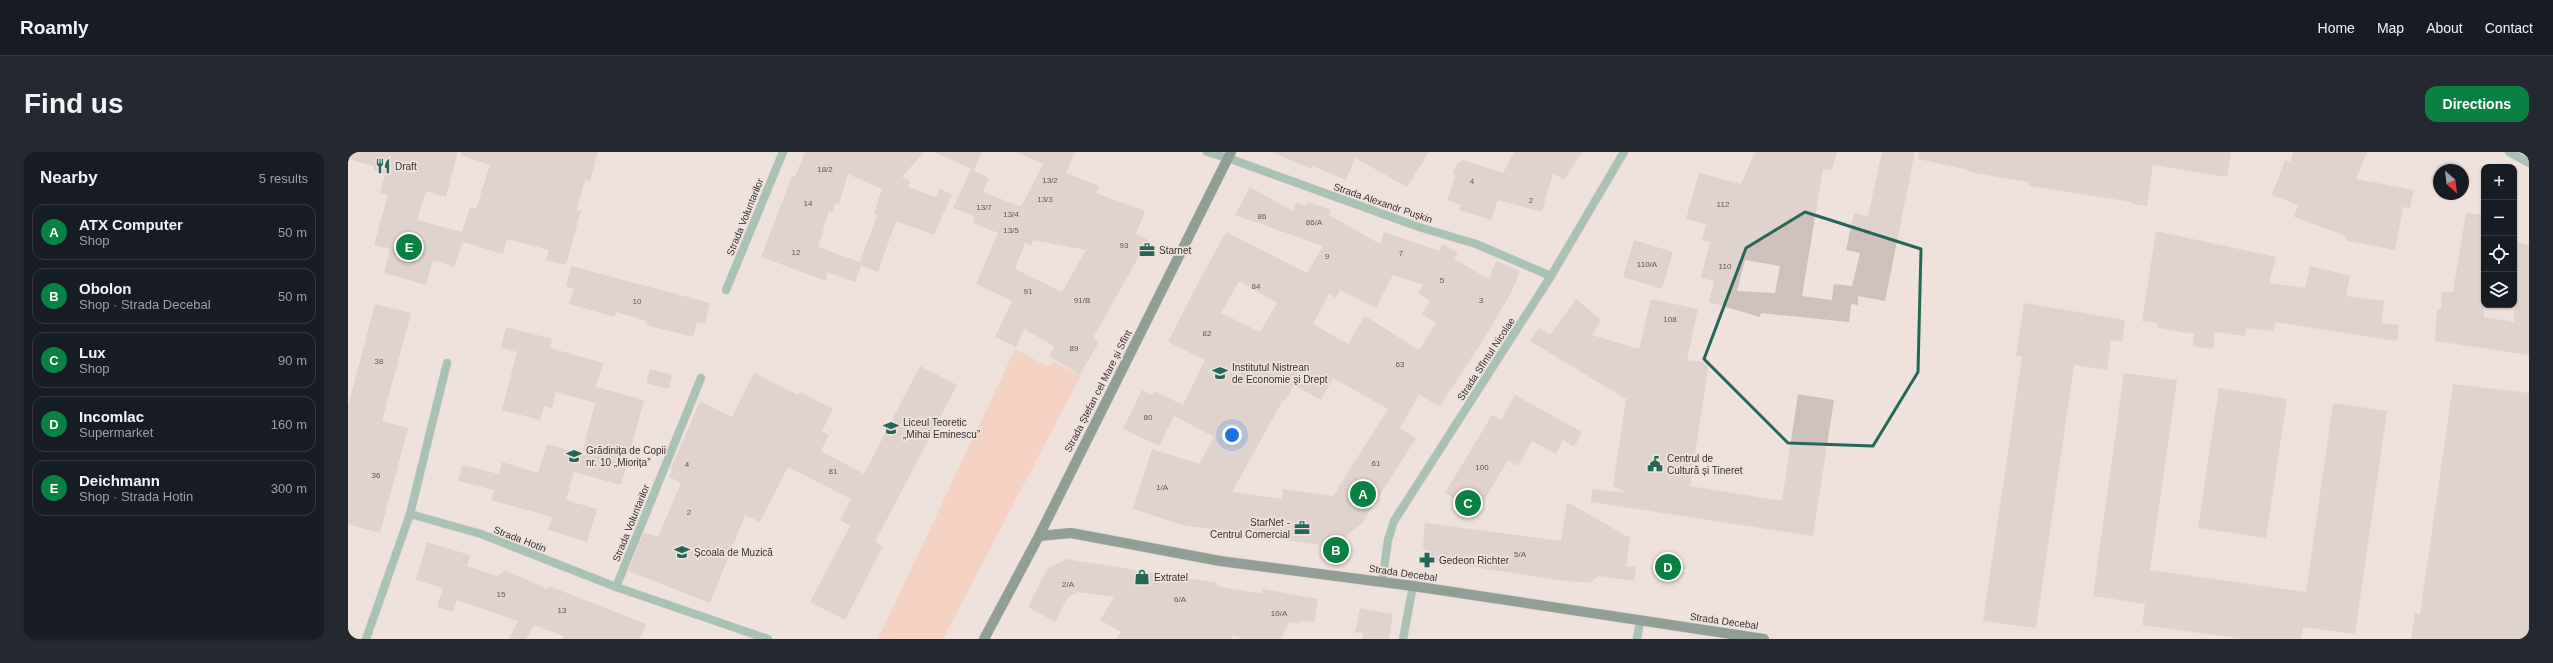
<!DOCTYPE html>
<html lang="en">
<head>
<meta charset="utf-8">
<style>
  body { margin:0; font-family:Helvetica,sans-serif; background:#242831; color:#f1f3f6 }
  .controls { position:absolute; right:12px; top:12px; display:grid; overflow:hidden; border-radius:8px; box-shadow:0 1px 3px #0004 }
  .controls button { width:36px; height:36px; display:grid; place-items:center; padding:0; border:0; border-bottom:1px solid #363941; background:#171b24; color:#f1f3f6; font:20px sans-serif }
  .compass { position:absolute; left:2085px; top:12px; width:36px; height:36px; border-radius:50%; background:#171b24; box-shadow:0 1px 3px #0004; rotate:152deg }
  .you { position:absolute; left:884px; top:283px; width:14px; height:14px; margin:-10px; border:3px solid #fff; border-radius:50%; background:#1a73e8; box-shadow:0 0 0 6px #1a73e833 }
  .badge { display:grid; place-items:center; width:26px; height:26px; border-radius:50%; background:#0b8043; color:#fff; font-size:13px; font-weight:700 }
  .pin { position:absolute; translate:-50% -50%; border:2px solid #fff; box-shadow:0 1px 4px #0006 }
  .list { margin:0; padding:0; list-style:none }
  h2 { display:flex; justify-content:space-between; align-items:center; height:52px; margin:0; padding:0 16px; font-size:17px }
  h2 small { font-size:13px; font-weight:400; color:#9ea1a6 }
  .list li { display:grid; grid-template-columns:26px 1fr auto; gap:12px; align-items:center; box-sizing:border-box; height:56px; margin:0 8px 8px; padding:0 8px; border:1px solid #363941; border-radius:12px }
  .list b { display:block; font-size:15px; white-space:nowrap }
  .list p { margin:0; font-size:13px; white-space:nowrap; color:#9ea1a6 }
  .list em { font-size:13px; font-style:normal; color:#9ea1a6 }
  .icon { flex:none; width:22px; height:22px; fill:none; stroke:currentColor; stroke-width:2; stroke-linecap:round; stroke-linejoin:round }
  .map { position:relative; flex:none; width:2181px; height:487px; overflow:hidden; border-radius:12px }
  header { display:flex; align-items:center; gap:24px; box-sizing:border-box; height:56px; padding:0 20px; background:#171b24; border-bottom:1px solid #363941 }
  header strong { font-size:19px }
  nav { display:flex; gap:22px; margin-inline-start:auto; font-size:14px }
  .intro { display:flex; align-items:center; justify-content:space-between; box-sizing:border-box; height:96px; padding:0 24px }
  h1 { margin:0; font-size:28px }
  .button { padding:10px 18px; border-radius:12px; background:#0b8043; color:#fff; font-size:14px; font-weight:700 }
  main { display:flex; gap:24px; padding:0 24px }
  aside { flex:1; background:#171b24; border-radius:12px; box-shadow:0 1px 3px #0004 }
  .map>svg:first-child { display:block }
  .green { fill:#fcc0a4 }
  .building { fill:#cec1bb; fill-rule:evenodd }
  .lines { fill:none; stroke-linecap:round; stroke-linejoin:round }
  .minor-casing { stroke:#cabfb9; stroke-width:9 }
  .tertiary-casing { stroke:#cabfb9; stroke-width:9 }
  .primary-casing { stroke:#cabfb9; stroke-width:11 }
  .minor { stroke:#579a87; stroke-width:8 }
  .tertiary { stroke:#579a87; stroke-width:8 }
  .primary { stroke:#1d4d41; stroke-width:10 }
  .marked { fill:none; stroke:#256756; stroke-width:3; stroke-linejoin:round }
  .labels { text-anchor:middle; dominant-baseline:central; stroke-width:3.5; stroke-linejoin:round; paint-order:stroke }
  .number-label { font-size:8px; fill:#5d5552 }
  .poi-label { font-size:10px; fill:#37312f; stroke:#efe2dc; text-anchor:start }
  .street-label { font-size:10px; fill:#37312f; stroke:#efe2dc }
</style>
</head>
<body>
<header>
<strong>Roamly</strong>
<nav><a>Home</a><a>Map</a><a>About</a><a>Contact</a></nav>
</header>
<div class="intro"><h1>Find us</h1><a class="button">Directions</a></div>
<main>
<aside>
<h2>Nearby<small>5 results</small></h2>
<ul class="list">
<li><span class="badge">A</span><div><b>ATX Computer</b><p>Shop</p></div><em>50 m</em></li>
<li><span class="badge">B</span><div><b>Obolon</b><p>Shop · Strada Decebal</p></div><em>50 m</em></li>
<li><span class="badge">C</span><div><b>Lux</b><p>Shop</p></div><em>90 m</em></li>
<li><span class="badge">D</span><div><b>Incomlac</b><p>Supermarket</p></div><em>160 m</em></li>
<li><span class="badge">E</span><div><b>Deichmann</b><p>Shop · Strada Hotin</p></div><em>300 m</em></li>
</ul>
</aside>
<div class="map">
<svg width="2181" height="487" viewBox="0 0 2181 487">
  <rect width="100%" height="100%" fill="#efe2dc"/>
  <polygon class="green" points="667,197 699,214 706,210 733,223 595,487 530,487"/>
  <g class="building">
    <polygon points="0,0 110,0 98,45 78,39 69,68 114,80 122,55 128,57 142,13 112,3 113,0 250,0 242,29 237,28 229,58 233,59 218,113 198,108 201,98 159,87 155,102 115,90 106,115 85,108 78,133 36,121 42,97 26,93 40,43 32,41 37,22 25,18 26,14 0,7"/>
    <path d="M457 0H576L554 25 562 29 560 35 588 45 591 37 604 42 586 83 548 69 530 120 513 114 507 130 479 120 478 129 413 105 444 24 447 25ZM500 22 534 37 526 62 529 63 512 110 470 95 481 59 485 60 487 51 491 52Z"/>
    <polygon points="586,0 634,0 626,18"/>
    <path d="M668 0H727L718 21 751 34 748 41 797 59 788 82 800 88 745 186 751 190 732 222 701 204 706 194 676 177 668 195 647 185 664 149 628 132 650 81 625 71 627 65 605 56 623 17 641 26 635 40 673 55 695 12ZM685 88 738 98 714 140 667 117 677 91 683 94Z"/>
    <polygon points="924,0 1081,0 1059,35 1007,6 998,28 964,14 963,17"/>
    <polygon points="1166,0 1234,0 1216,28 1205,21 1194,60 1150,48 1143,68 1111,58 1113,53 1099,48 1107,24 1105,20 1108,13 1115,8 1155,21"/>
    <path d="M1407 0H1489L1484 18 1475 17 1454 144 1484 148 1486 132 1504 134 1512 101 1498 98 1506 61 1520 64 1534 0H1567L1537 149 1510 144V153L1503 152 1501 170 1413 161 1412 165 1361 150 1366 129 1353 126 1362 90 1354 88 1358 72 1338 67 1351 21 1393 32ZM1397 108 1432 114 1427 141 1389 139Z"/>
    <polygon points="1571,0 1883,0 1879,25 1805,13 1799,54 1784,52 1784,50 1681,34 1681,30 1621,20 1621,18 1570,7"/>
    <polygon points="1945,0 2019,0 2008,27 2066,38 2062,56 2055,55 2047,98 1997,88 1998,84 1946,65 1950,53 1924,43 1937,8 1942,10"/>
    <path d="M902 35 945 59 948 50 958 54 960 50 983 58 981 63 1032 92 1036 80 1091 99 1095 92 1110 101 1106 107 1141 127 1148 109 1172 119 1164 139 1134 190 1092 254 1071 243 1052 276 1068 286 1015 370 985 395 834 373 785 357 804 297 851 312 866 285 826 264 811 294 775 277 794 238 804 243 806 239 835 253 857 208 820 190 851 129 878 80 959 121 975 94 887 63ZM1045 123 1076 133 1070 141 1082 149 1074 162 1088 171 1071 198 1017 164 1000 192 965 172 981 142 988 146 992 138 1028 156ZM891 129 929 151 912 180 873 161ZM985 226 1040 257 985 344 935 337 934 347 884 340 935 248 937 249 946 233 973 248Z"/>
    <polygon points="2118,61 2136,63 2136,165 2166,170 2166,90 2181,93 2181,203 2087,189 2089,157 2093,157 2094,140 2105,140"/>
    <polygon points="1808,79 1928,105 1921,131 1957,136 1962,114 2002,124 1998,144 2036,149 2033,171 2051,173 2049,189 1927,170 1926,179 1898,176 1897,184 1867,180 1865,197 1845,194 1846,182 1810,176 1810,171 1794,169"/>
    <polygon points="1286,88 1325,100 1314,137 1275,125"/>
    <polygon points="223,114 362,151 357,172 349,170 345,185 298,173 299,169 268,160 267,165 221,152 226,137 218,134"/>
    <polygon points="1228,147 1253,168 1244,183 1291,197 1303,147 1350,157 1339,208 1361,211 1342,334 1434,349 1450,242 1486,248 1465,384 1243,350 1244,337 1279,341 1265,334 1278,247 1182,189 1191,176 1202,183"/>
    <polygon points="1676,151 1777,168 1774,190 1763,188 1759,218 1726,213 1688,476 1635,469 1674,205 1668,204"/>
    <polygon points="27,152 63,161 34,269 60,276 32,381 0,372 0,254"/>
    <polygon points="158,175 204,187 202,196 255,211 248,235 296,248 273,333 226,320 218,348 249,357 239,390 200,378 204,365 143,348 146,338 110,329 114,313 151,322 154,310 190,321 199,292 234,302 247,251 208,240 204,256 196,254 192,268 154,258 169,200 153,196"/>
    <polygon points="572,214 609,233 527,390 535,394 497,468 462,450 502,374 492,368 503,347 440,315 412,370 397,363 362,451 280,419 296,380 310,385 333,331 321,325 324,319 322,318 352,249 384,265 406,221 450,243 452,240 485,257 474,279 481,283 473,299 516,322"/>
    <polygon points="302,217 324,223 321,237 298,231"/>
    <polygon points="1776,221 1829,228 1802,418 1958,440 1985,251 2039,259 2007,482 1955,475 1953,487 1895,487 1794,473 1797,452 1745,444"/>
    <polygon points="2105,232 2181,241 2181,487 2063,487 2067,461 2072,462"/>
    <polygon points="1871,236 1939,247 1918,386 1850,376"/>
    <polygon points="1167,243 1234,280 1226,295 1215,288 1208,302 1184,289 1170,314 1160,308 1129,360 1097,341 1144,263 1153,268"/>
    <polygon points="1219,350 1282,386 1278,414 1288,415 1286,429 1251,424 1241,431 1210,428 1086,409 1075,395 1077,371 1213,389"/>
    <polygon points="79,390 122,403 119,414 149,424 157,418 161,420 200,437 201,434 298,472 292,487 214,487 215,484 186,473 178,487 161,487 170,469 109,448 105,460 89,455 95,436 68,428"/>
    <polygon points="718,407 870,431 868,434 902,440 913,441 915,437 970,447 966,470 952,469 952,472 941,470 933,487 896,487 885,484 883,487 768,487 773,480 752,468 766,445 730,440 720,445 707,470 680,455 699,417"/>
    <polygon points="1012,456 1045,462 1041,487 1014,487 1015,481 1007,480"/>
  </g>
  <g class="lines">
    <defs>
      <g id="minor">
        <polyline points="2161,0 2181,11"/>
        <polyline points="880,6 1071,75 1128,92 1203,124"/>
        <polyline points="378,138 435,0"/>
        <polyline points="99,211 62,362 133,382 268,435 420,487"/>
        <polyline points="1034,431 1040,388 1046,369 1203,124 1276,0"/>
        <polyline points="268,435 353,226"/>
        <polyline points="18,487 62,362"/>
        <polyline points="1055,487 1065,434"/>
        <polyline points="1289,487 1292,469"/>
      </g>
      <polyline id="tertiary" points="859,0 880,6"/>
      <g id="primary">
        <polyline points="691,384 723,381 872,409 1065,434 1416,487"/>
        <polyline points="636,487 691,384 883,0"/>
      </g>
    </defs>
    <use href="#minor" class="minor-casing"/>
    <use href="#tertiary" class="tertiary-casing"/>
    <use href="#primary" class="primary-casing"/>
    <use href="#minor" class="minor"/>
    <use href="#tertiary" class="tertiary"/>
    <use href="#primary" class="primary"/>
  </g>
  <path d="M0 0H2181V487H0ZM1457 60 1573 97 1570 220 1525 294 1440 291 1356 207 1398 96Z" fill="#efe2dc" fill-opacity=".55" fill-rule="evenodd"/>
  <path class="marked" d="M1457 60 1573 97 1570 220 1525 294 1440 291 1356 207 1398 96Z"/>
  <defs>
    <symbol id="restaurant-bare" viewBox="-9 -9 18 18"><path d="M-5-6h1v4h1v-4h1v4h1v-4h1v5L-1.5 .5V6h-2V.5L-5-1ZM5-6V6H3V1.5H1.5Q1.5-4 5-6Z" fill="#256756" stroke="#efe2dc" stroke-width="2.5" paint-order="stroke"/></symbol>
    <symbol id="office-bare" viewBox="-9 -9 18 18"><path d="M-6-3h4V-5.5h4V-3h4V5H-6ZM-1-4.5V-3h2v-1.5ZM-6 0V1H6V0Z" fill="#256756" stroke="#efe2dc" stroke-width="2.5" paint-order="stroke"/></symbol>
    <symbol id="university-bare" viewBox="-9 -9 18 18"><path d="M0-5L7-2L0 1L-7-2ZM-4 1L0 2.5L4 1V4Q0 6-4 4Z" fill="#256756" stroke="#efe2dc" stroke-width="2.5" paint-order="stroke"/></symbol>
    <symbol id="school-bare" viewBox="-9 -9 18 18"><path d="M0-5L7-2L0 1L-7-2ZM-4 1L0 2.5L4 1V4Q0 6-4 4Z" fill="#256756" stroke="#efe2dc" stroke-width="2.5" paint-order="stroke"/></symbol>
    <symbol id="civic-bare" viewBox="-9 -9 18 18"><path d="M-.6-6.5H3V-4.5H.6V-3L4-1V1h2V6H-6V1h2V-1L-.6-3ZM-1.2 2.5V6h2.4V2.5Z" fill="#256756" stroke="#efe2dc" stroke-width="2.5" paint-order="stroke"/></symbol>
    <symbol id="pharmacy-bare" viewBox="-9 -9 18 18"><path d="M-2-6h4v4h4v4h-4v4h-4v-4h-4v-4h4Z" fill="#256756" stroke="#efe2dc" stroke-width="2.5" paint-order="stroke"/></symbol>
    <symbol id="shop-bare" viewBox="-9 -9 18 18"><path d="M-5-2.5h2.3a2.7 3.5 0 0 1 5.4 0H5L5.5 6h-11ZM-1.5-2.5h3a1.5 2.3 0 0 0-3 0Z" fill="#256756" stroke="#efe2dc" stroke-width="2.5" paint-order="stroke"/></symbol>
  </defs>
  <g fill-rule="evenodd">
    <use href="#restaurant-bare" x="24" y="3" width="22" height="22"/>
    <use href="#office-bare" x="788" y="87" width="22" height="22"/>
    <use href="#university-bare" x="861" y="210" width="22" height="22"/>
    <use href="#school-bare" x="532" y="265" width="22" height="22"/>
    <use href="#school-bare" x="215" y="293" width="22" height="22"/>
    <use href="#civic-bare" x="1296" y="301" width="22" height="22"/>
    <use href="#office-bare" x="943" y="365" width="22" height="22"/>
    <use href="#university-bare" x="323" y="389" width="22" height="22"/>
    <use href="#pharmacy-bare" x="1068" y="397" width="22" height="22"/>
    <use href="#shop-bare" x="783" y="414" width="22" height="22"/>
  </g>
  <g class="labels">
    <g class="number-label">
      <text x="477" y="17">18/2</text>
      <text x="702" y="28">13/2</text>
      <text x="1124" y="29">4</text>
      <text x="697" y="47">13/3</text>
      <text x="1183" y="48">2</text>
      <text x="460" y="51">14</text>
      <text x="1375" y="52">112</text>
      <text x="636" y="55">13/7</text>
      <text x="663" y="62">13/4</text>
      <text x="914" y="64">86</text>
      <text x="966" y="70">86/A</text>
      <text x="663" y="78">13/5</text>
      <text x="776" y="93">93</text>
      <text x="448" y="100">12</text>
      <text x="1053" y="101">7</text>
      <text x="979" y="104">9</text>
      <text x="1299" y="112">110/A</text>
      <text x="1377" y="114">110</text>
      <text x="1094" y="128">5</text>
      <text x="908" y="134">84</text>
      <text x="680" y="139">91</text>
      <text x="734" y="148">91/B</text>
      <text x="1133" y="148">3</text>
      <text x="289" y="149">10</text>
      <text x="1322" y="167">108</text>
      <text x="859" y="181">82</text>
      <text x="726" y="196">89</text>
      <text x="31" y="209">38</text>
      <text x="1052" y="212">63</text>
      <text x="800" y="265">80</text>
      <text x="1028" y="311">61</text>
      <text x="339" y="312">4</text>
      <text x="1134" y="315">100</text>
      <text x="485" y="319">81</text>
      <text x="28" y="323">36</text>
      <text x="814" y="335">1/A</text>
      <text x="341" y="360">2</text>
      <text x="1172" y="402">5/A</text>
      <text x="720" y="432">2/A</text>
      <text x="153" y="442">15</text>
      <text x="832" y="447">6/A</text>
      <text x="214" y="458">13</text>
      <text x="931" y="461">10/A</text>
    </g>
    <g class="poi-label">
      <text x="47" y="14">Draft</text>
      <text x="811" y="98">Starnet</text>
      <text x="884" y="215">Institutul Nistrean<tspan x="884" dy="12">de Economie şi Drept</tspan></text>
      <text x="555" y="270">Liceul Teoretic<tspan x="555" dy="12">„Mihai Eminescu”</tspan></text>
      <text x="238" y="298">Grădinița de Copii<tspan x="238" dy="12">nr. 10 „Miorița”</tspan></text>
      <text x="1319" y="306">Centrul de<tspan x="1319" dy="12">Cultură și Tineret</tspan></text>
      <text x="942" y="370" text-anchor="end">StarNet -<tspan x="942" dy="12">Centrul Comercial</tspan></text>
      <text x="346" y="400">Școala de Muzică</text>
      <text x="1091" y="408">Gedeon Richter</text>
      <text x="806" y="425">Extratel</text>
    </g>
    <g class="street-label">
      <text transform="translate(1035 51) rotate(19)">Strada Alexandr Pușkin</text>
      <text transform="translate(397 65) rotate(-68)">Strada Voluntarilor</text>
      <text transform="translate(1138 207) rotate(-57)">Strada Sfîntul Nicolae</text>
      <text transform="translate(750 239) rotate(-63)">Strada Ștefan cel Mare și Sfînt</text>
      <text transform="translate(283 371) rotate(-68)">Strada Voluntarilor</text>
      <text transform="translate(172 387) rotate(21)">Strada Hotin</text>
      <text transform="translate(1055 421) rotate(8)">Strada Decebal</text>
      <text transform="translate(1376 469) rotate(8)">Strada Decebal</text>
    </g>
  </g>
</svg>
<div class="controls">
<button>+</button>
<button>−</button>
<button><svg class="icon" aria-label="locate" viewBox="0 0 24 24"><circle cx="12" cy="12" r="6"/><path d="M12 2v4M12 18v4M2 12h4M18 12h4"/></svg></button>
<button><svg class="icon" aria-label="layers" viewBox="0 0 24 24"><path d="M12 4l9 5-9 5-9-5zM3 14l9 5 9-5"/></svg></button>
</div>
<svg class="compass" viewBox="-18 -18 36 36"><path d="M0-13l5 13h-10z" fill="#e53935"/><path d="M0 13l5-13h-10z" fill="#9ea1a6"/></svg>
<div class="you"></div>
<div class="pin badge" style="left:1015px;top:342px">A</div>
<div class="pin badge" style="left:988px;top:398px">B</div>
<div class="pin badge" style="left:1120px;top:351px">C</div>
<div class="pin badge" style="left:1320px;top:415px">D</div>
<div class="pin badge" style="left:61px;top:95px">E</div>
</div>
</main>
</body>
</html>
